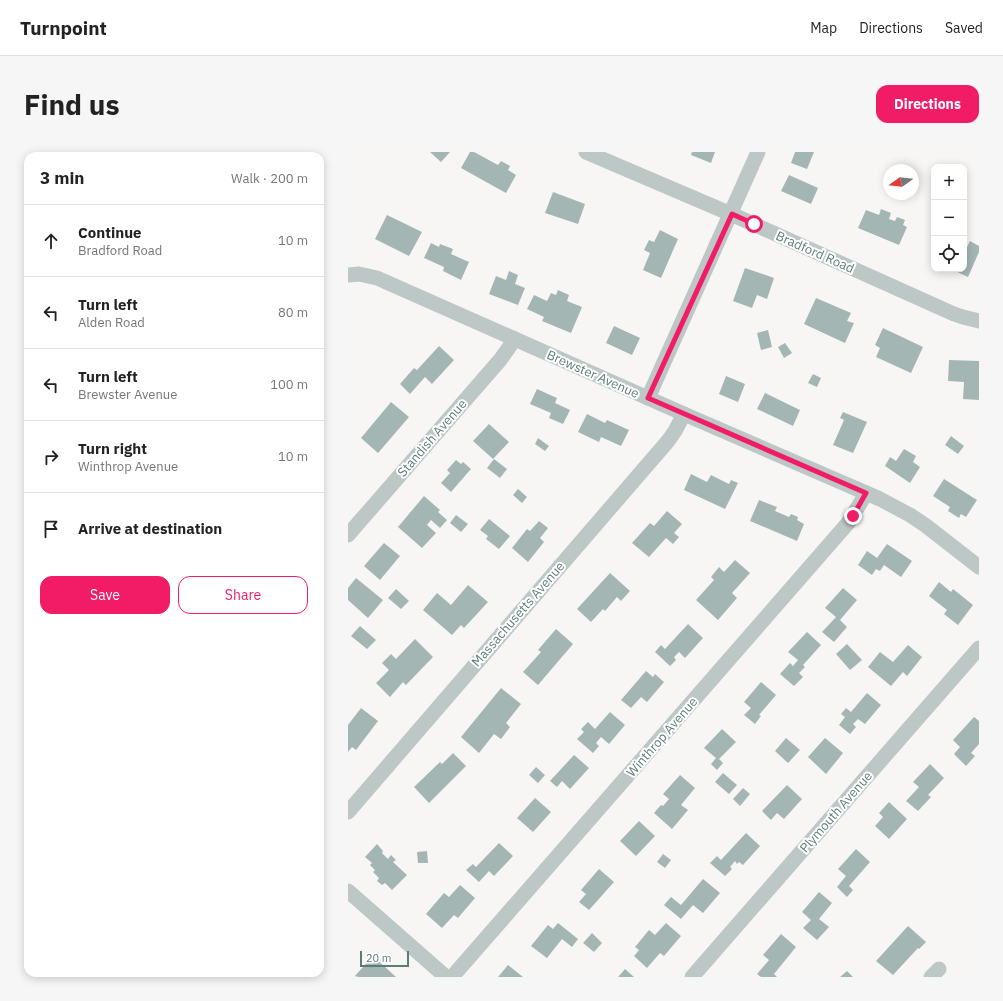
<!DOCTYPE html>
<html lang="en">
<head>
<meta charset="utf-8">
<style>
  body { margin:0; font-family:"IBM Plex Sans",sans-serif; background:#f6f6f6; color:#222 }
  .controls { position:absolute; right:12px; top:12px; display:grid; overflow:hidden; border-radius:8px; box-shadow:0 2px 10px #0003 }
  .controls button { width:36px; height:36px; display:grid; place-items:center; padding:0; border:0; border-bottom:1px solid #e0e0e0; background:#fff; color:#222; font:20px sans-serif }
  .compass { position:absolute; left:535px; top:12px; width:36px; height:36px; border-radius:50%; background:#fff; box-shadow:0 2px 10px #0003; rotate:255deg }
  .scale { position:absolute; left:12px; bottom:10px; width:49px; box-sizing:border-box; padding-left:4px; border:2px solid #5c7c78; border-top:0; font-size:11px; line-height:14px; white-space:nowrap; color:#5c7c78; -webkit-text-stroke:3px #fff; paint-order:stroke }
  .stop { position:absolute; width:12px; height:12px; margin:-9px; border:3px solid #f21b66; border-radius:50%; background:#fff }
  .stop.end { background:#f21b66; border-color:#fff; box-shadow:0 1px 4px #0008 }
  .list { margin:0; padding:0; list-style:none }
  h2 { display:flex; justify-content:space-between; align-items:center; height:52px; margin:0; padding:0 16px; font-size:17px }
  h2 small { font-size:13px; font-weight:400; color:#767676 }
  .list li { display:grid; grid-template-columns:26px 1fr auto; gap:12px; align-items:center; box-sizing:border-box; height:72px; padding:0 16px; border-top:1px solid #e0e0e0 }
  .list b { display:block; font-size:15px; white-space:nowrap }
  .list p { margin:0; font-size:13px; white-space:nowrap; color:#767676 }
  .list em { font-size:13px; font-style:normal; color:#767676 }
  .actions { display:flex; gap:8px; padding:12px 16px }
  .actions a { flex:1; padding:9px 0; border:1px solid #f21b66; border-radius:12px; text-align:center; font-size:14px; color:#f21b66 }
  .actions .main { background:#f21b66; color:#fff }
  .icon { flex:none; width:22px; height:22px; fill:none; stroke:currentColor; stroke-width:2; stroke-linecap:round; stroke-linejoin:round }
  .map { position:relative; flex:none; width:631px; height:825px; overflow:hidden; border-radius:12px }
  header { display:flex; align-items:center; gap:24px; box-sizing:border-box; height:56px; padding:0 20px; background:#fff; border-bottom:1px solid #e0e0e0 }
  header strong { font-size:19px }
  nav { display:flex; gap:22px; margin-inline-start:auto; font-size:14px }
  .intro { display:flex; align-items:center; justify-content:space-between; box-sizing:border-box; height:96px; padding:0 24px }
  h1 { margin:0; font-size:28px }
  .button { padding:10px 18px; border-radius:12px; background:#f21b66; color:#fff; font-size:14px; font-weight:700 }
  main { display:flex; gap:24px; padding:0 24px }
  aside { flex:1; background:#fff; border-radius:12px; box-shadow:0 2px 10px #0003 }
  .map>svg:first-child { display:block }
  .building { fill:#a4b6b3 }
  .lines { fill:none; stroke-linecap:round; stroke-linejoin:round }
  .minor { stroke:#bdc7c6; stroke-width:15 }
  .route { stroke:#f21b66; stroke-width:5 }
  .labels { text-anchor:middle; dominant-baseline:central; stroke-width:4; stroke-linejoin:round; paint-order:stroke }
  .street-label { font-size:13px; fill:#5c7c78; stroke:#fff }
</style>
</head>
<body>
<header>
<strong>Turnpoint</strong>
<nav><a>Map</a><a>Directions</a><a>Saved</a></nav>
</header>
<div class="intro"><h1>Find us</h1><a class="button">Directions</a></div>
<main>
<aside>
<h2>3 min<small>Walk · 200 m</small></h2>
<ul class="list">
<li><svg class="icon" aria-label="ahead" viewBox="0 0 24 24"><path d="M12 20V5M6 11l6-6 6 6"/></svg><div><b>Continue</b><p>Bradford Road</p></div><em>10 m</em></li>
<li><svg class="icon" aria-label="left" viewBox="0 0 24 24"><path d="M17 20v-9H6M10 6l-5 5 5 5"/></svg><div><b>Turn left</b><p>Alden Road</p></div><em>80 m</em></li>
<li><svg class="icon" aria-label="left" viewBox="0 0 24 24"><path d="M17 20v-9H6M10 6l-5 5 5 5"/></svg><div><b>Turn left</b><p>Brewster Avenue</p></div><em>100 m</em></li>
<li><svg class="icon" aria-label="right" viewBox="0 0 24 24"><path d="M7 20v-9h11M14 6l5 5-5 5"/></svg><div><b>Turn right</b><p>Winthrop Avenue</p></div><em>10 m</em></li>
<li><svg class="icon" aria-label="arrive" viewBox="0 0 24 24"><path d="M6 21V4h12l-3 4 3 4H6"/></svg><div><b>Arrive at destination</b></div></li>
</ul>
<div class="actions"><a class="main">Save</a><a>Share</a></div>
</aside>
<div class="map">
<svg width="631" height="825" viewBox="0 0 631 825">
  <rect width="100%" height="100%" fill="#f8f6f5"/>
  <g class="building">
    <polygon points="82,0 102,0 93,10"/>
    <polygon points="122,0 126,0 150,13 153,9 162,14 160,18 168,23 158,41 113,16"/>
    <polygon points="344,0 367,0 363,11 343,3"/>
    <polygon points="447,0 466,0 459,17 443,11"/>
    <polygon points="441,23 470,36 463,52 433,39"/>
    <polygon points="205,40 237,52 230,72 197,61"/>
    <polygon points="533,57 543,61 541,67 547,69 549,65 557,68 555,73 559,75 551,93 510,76 518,58 531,63"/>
    <polygon points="39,63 74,80 61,104 27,87"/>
    <polygon points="312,78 330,87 313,126 295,118 302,101 296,98 301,88 306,90"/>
    <polygon points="622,89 631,94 631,100 620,125 603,117 616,117 616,101"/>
    <polygon points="83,91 91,95 92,92 105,97 103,102 121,110 113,128 95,119 96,115 76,106"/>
    <polygon points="397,116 426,126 419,147 409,143 404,156 385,149"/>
    <polygon points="161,119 170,123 167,132 177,136 170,153 141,142 148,124 158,128"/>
    <polygon points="210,138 221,143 219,149 234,155 223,181 194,169 196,165 179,157 186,143 199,149 203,141 208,143"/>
    <polygon points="468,146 503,161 499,169 506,171 497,191 456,172"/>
    <polygon points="266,174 292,186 284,203 258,191"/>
    <polygon points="535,176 575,195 563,221 528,205 532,196 527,193"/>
    <polygon points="420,178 424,195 413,198 409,181"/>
    <polygon points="437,191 444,201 436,206 430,195"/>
    <polygon points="91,194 106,208 84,232 77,225 62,242 52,232 66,216 69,218"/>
    <polygon points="601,208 631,209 631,248 615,247 616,230 600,229"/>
    <polygon points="465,222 473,226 469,235 460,231"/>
    <polygon points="378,224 397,232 390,250 371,242"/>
    <polygon points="189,237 209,246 207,251 222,258 215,272 201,266 203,261 182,252"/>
    <polygon points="417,241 452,258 445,274 409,257"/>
    <polygon points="43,250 61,265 30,301 13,286"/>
    <polygon points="495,260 519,270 505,301 485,293 496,268 492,266"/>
    <polygon points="239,262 257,271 259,268 281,278 273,294 253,285 251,290 230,280"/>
    <polygon points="141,272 161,290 145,307 125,289"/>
    <polygon points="603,284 616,294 610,302 597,293"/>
    <polygon points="190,286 201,294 197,299 187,292"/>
    <polygon points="556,297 568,304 565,310 572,315 562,331 537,314 542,305 548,309"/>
    <polygon points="146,307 159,317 152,326 139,316"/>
    <polygon points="108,308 113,312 115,310 123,317 103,340 93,331 102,321 99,318"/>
    <polygon points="343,322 359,330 363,323 381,332 383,328 390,331 377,357 336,338"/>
    <polygon points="596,327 629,348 618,365 613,362 611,366 600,359 602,355 585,344"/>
    <polygon points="170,337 179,345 174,351 165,343"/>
    <polygon points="76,344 92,358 90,360 99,368 92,376 83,368 79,373 88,381 74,396 50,375"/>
    <polygon points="411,348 429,355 427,359 441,365 443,362 450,365 449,368 456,372 449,389 402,369"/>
    <polygon points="319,359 334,372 326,381 331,385 325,392 318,386 301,405 284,391 302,371 306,374"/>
    <polygon points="108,363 120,372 113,380 102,371"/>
    <polygon points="141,367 162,384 151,397 138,387 140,384 132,378"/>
    <polygon points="191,369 200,376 192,386 196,390 180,410 164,396 179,377 182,379"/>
    <polygon points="36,391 52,404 32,428 16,414"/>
    <polygon points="539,392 564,409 553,425 536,413 532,419 528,417 524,423 510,413 519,399 529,406"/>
    <polygon points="387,408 402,421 384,441 389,446 370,468 348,448 366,428 363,425 371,415 376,420"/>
    <polygon points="262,421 282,439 273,449 269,445 257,459 255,457 243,470 229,457"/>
    <polygon points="8,426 35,448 20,466 0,448 0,436"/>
    <polygon points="591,430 603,440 605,437 625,453 610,473 596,462 599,458 581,444"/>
    <polygon points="120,433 140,450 116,476 113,473 104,483 75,458 89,441 103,453"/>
    <polygon points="495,436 509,448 492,468 499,475 486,490 474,480 488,465 477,456"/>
    <polygon points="48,437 61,449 53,457 40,446"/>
    <polygon points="340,472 355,486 337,506 331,500 326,505 328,508 322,514 307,500 313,493 317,497"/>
    <polygon points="12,474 28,488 19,497 3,484"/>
    <polygon points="208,477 225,492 190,533 175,520 193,500 190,498"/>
    <polygon points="459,480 473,493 455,513 457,515 451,521 455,525 446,534 432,522 442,511 445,514 450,508 440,500"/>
    <polygon points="67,487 85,505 58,533 55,530 42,545 28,531 41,518 34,511 43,502 48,507"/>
    <polygon points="499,492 514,508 502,518 488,502"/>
    <polygon points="560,493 574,505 559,524 555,520 543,534 520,515 532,500 545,510"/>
    <polygon points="298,519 305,525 307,522 316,530 299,550 293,545 283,556 273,548"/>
    <polygon points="413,530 428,543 411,563 413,564 407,572 396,563 403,556 396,550"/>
    <polygon points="153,536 173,552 158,571 162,575 153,587 146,582 131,601 113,585"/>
    <polygon points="519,541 533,553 517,572 510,567 505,572 508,575 502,582 491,573 497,565 493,562 498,556 503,560"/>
    <polygon points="13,556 30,569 8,598 4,595 0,600 0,573"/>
    <polygon points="262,560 277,573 261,592 253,585 248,591 251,594 245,601 229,587 236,580 233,577 240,570 247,577"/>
    <polygon points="626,565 631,569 631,592 623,601 627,604 618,614 606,602 612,595 605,588"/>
    <polygon points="374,577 388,590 371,607 375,611 369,618 363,612 368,606 356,596"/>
    <polygon points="438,586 452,598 440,611 427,599"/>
    <polygon points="477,586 495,601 478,622 460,605"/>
    <polygon points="105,601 118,614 81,651 66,635 92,610 94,612"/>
    <polygon points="226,603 241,616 222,637 214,629 209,635 202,629"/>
    <polygon points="582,612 596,626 580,643 583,645 570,659 558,649 571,635 565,630"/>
    <polygon points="188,615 197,623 190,631 181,623"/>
    <polygon points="375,621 389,633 381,642 367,630"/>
    <polygon points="332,623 347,636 333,653 340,658 324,677 306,661 313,653 315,654 321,647 315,642"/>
    <polygon points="439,633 454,647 436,667 429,661 423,668 414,659"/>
    <polygon points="395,636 402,642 392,654 385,647"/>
    <polygon points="187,646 203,660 185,680 169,666"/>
    <polygon points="541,650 559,667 541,687 527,674 535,665 531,661"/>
    <polygon points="291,669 307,684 288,704 272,689"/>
    <polygon points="398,681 412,694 395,713 391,710 389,712 387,709 382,715 384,717 377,724 362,711 369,704 373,708"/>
    <polygon points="151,691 165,704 146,724 141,719 131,730 118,718 125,712 128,715"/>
    <polygon points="29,692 35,699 34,701 40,707 43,703 48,708 45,710 59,723 44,738 37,731 34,733 29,729 31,726 25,720 27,718 22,713 24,711 17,705"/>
    <polygon points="508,697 522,710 501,734 505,738 499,745 489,735 498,724 490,717"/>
    <polygon points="79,699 80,711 70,711 69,700"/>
    <polygon points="315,702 323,708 317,716 309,710"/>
    <polygon points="251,717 266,730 241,758 231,750 238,742 233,738"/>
    <polygon points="355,727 372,741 355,761 345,753 333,767 316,753 323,745 333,753"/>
    <polygon points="112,733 127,746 110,766 106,763 94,776 78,762 96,741 101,745"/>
    <polygon points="471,740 484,751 471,767 481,775 469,788 455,776 463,768 454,760"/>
    <polygon points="210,771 230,787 224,795 214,787 199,806 183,794 200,773 205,777"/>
    <polygon points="318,771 333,784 316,804 312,801 299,816 286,804 291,798 287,795 301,778 307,783"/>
    <polygon points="560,774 578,790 571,797 570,796 545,823 528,809"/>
    <polygon points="244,781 254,791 246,800 235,791"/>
    <polygon points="433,782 448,795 426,822 429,825 413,825 409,822 421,808 415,803"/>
    <polygon points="25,804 48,825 6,825"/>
    <polygon points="160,813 175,825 150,825"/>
    <polygon points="277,817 286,825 270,825"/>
    <polygon points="499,819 505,825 492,825"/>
  </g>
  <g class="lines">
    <g class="minor">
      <polyline points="238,0 383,62 606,162 615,165 631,169"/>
      <polyline points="0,123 11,122 29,126 336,262 532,347 562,363 577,373 631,415"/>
      <polyline points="300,246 410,0"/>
      <polyline points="0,383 152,208 162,194 165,186"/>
      <polyline points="0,660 320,289 327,279 336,262"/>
      <polyline points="0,739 98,825"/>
      <polyline points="104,825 500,371 513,350 518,341"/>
      <polyline points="344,825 631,496"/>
      <polyline points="583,825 591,817"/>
    </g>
  </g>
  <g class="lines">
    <polyline class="route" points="406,72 384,62 300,246 518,341 505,364"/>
  </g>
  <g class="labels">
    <g class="street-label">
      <text transform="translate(467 100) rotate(24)">Bradford Road</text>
      <text transform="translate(245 222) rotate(24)">Brewster Avenue</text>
      <text transform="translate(84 286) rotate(-49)">Standish Avenue</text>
      <text transform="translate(170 462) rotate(-49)">Massachusetts Avenue</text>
      <text transform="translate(314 585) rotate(-49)">Winthrop Avenue</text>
      <text transform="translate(488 660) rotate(-49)">Plymouth Avenue</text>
    </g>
  </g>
</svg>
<div class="controls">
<button>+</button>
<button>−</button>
<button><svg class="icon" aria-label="locate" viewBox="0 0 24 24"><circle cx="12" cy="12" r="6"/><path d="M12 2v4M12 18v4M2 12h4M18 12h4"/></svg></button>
</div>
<svg class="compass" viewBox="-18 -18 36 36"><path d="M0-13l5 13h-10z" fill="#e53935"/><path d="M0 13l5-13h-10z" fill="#767676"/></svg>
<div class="scale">20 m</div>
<div class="stop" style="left:406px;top:72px"></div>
<div class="stop end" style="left:505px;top:364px"></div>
</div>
</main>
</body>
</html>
